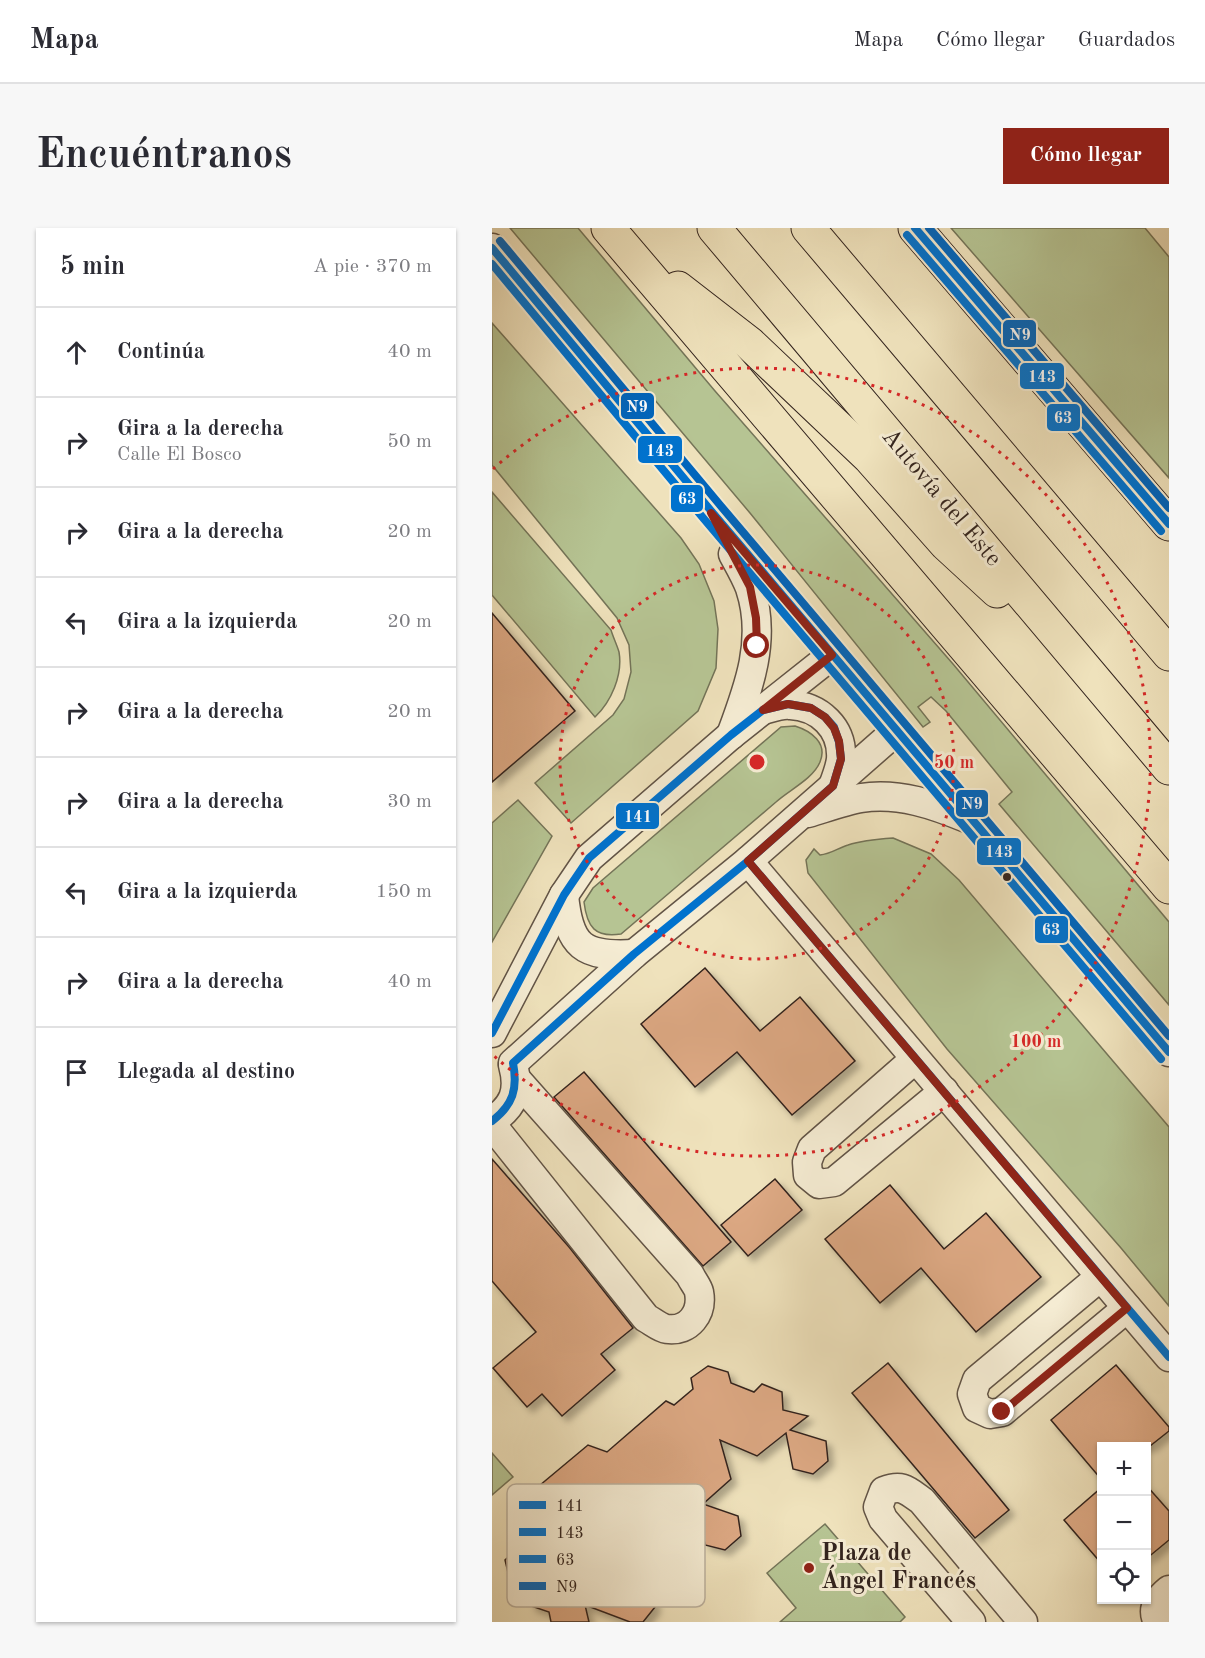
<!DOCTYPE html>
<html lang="es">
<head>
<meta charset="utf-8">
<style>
  body { margin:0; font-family:"Old Standard TT",serif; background:#f7f7f7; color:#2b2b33 }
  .controls { position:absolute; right:18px; bottom:18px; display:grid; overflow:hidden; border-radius:0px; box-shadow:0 2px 4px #0004 }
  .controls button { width:54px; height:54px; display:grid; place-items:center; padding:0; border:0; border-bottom:2px solid #e1e1e2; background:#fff; color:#2b2b33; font:30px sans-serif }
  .stop { position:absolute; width:18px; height:18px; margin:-14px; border:4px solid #8f2418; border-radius:50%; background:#fff }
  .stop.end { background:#8f2418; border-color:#fff; box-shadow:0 2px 6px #0008 }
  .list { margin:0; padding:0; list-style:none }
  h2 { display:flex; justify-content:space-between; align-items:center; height:78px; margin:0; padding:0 24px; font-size:26px }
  h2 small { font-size:20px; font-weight:400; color:#7c7c81 }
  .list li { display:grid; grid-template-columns:39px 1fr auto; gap:18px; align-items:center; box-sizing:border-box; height:90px; padding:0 24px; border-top:2px solid #e1e1e2 }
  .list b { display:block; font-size:22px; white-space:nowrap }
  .list p { margin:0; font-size:20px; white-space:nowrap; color:#7c7c81 }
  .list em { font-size:20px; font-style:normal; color:#7c7c81 }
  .icon { flex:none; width:33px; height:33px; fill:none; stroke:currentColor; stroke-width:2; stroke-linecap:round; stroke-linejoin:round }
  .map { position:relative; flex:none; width:677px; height:1394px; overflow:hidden; border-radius:0px }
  header { display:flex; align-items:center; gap:36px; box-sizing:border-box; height:84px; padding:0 30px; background:#fff; border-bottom:2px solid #e1e1e2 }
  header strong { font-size:28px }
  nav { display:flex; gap:33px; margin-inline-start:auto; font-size:21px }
  .intro { display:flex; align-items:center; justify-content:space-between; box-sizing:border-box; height:144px; padding:0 36px }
  h1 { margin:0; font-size:42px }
  .button { padding:15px 27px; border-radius:0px; background:#8f2418; color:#fff; font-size:21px; font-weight:700 }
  main { display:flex; gap:36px; padding:0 36px }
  aside { flex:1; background:#fff; border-radius:0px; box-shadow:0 2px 4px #0004 }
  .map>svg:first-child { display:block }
  .green { fill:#b6c493; stroke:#747458; stroke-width:1.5 }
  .building { fill:#dca883; stroke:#33241e; stroke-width:1.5; filter:url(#shadow) }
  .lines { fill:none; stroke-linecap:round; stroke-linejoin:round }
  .street-casing { stroke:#625446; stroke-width:31 }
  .highway-casing { stroke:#33241e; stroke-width:35 }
  .street { stroke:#f5ecd3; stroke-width:28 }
  .highway { stroke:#efe2bc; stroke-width:33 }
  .bus-1-casing { stroke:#f5ecd3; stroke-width:12 }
  .bus-2-casing { stroke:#f5ecd3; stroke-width:12 }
  .bus-3-casing { stroke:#f5ecd3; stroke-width:12 }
  .bus-4-casing { stroke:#f5ecd3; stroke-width:12 }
  .bus-1 { stroke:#0072ce; stroke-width:8 }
  .bus-2 { stroke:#0072ce; stroke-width:8 }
  .bus-3 { stroke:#0072ce; stroke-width:8 }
  .bus-4 { stroke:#0065bd; stroke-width:8 }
  .route { stroke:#8f2418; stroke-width:8 }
  .ring { fill:none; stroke:#d62828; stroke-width:3; stroke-dasharray:3 6 }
  .bus-dot { fill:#33241e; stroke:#f5ecd3; stroke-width:2 }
  .poi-dot { fill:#8f2418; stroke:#f5ecd3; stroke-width:2 }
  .labels { text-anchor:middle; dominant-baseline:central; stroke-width:6; stroke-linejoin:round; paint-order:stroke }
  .street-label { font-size:24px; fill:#33241e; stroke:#f5ecd3 }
  .poi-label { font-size:24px; font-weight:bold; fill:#33241e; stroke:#f5ecd3; text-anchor:start }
  .key { fill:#f5ecd3; stroke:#bbb09d; stroke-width:1.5 }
  .key-label { font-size:16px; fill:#33241e }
  .centre { fill:#d62828; stroke:#f5ecd3; stroke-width:3 }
  .ring-label { font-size:18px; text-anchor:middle; font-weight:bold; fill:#d62828; stroke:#f5ecd3; stroke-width:6; stroke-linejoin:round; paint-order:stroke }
  .line-badge { stroke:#f5ecd3; stroke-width:2 }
  .badge-label { font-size:16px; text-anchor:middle; font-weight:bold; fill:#fff }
</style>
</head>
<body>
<header>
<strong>Mapa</strong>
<nav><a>Mapa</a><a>Cómo llegar</a><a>Guardados</a></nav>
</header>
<div class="intro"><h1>Encuéntranos</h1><a class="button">Cómo llegar</a></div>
<main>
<aside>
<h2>5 min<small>A pie · 370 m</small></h2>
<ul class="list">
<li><svg class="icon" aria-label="ahead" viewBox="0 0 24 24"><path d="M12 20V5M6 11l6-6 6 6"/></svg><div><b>Continúa</b></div><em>40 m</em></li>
<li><svg class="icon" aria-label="right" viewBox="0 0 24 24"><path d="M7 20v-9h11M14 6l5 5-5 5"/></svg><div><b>Gira a la derecha</b><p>Calle El Bosco</p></div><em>50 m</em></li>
<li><svg class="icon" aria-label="right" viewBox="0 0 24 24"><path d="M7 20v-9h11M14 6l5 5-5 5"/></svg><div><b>Gira a la derecha</b></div><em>20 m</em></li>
<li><svg class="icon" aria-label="left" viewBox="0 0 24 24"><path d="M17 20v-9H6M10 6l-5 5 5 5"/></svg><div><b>Gira a la izquierda</b></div><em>20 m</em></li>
<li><svg class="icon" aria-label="right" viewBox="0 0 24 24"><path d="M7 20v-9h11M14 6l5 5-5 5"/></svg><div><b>Gira a la derecha</b></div><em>20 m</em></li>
<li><svg class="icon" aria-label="right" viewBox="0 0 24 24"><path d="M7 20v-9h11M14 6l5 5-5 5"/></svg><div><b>Gira a la derecha</b></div><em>30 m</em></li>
<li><svg class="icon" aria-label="left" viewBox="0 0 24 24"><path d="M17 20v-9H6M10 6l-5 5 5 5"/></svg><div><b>Gira a la izquierda</b></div><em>150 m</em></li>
<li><svg class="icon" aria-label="right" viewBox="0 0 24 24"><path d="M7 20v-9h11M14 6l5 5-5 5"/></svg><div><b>Gira a la derecha</b></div><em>40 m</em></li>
<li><svg class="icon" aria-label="arrive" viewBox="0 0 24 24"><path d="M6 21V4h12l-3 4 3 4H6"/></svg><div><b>Llegada al destino</b></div></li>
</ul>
</aside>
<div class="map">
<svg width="677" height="1394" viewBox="0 0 677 1394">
  <defs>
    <filter id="shadow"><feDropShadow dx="5.5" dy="5.5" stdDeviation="3" flood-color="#0004"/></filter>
  </defs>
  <rect width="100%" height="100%" fill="#efe2bc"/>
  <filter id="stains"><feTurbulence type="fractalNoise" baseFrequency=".00333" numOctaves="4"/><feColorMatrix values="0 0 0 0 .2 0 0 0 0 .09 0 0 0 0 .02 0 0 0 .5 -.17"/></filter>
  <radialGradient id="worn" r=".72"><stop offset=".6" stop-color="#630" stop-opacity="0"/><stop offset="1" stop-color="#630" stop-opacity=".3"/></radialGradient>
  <g class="green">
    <polygon points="18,0 86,0 223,163 461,436 677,694 677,777 507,576 520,564 454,483 439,469 426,479 438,494 431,499 258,285"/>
    <polygon points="459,0 653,0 677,29 677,250"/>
    <polygon points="0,95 189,310 207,336 222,373 226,401 224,440 206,483 79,595 43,555 121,487 132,471 139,444 137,417 125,390 0,237"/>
    <path d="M0 264 119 402C121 409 125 417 127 424 131 447 119 474 103 489L0 367Z"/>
    <path d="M303 498C319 503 336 515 328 534 321 551 297 562 284 574 232 618 181 662 129 706 103 710 95 699 92 674L101 660 289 499Z"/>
    <polygon points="26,572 60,608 0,714 0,595"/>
    <path d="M401 610 439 626 467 652 677 899V1078L629 1020 455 821 316 645 314 632 322 621 328 627C339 626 346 620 356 617 371 612 386 611 401 610Z"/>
    <polygon points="0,1225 21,1249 0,1267"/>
    <polygon points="333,1296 413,1389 408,1394 288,1394 304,1380 275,1345"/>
  </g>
  <g class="building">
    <polygon points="0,385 83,483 0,554"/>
    <polygon points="213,740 268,803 308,769 363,833 300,887 245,824 203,859 149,796"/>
    <polygon points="92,844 239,1014 211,1038 62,869"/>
    <polygon points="0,931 77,1019 141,1100 109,1126 123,1142 70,1188 50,1166 35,1179 1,1140 44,1104 0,1053"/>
    <polygon points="283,951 310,982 256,1028 229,997"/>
    <polygon points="398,957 452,1021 494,985 549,1049 484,1104 429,1040 388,1075 333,1011"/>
    <polygon points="396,1135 517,1282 483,1310 360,1165"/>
    <polygon points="624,1137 677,1199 677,1203 658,1218 609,1218 609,1251 559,1192"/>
    <polygon points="216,1138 236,1144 239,1155 262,1164 270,1156 290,1164 291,1182 316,1188 298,1202 334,1213 336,1233 321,1246 301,1241 294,1205 265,1228 228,1212 239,1251 211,1276 246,1288 249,1308 233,1322 213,1317 206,1280 180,1303 144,1293 152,1328 123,1349 158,1361 163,1379 151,1394 138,1394 93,1377 97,1394 59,1394 57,1384 39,1378 35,1360 18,1353 13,1332 28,1318 25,1300 39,1288 35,1268 96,1217 115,1224 174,1173 182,1177 201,1161 199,1150"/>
    <polygon points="654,1257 677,1283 677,1312 654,1331"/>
    <polygon points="609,1260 609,1335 572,1292"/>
  </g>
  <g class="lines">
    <defs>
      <g id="street">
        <polyline points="0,20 220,284 677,824"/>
        <path d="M271 482C279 480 289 476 298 477 327 478 351 500 349 531 348 540 344 550 341 558"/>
        <path d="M239 507C257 459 275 411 258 360 254 349 247 337 241 326"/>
        <path d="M316 585C333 580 352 573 369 570 407 564 443 577 477 591"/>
        <polyline points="256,633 677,1129"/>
        <path d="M72 667C77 719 91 729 142 726"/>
        <polyline points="0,805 72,667 97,630 239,507 340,427"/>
        <polyline points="423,831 320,921 315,934 316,947 327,956 342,954 452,863"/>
        <polyline points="21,835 142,726 256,633 404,503"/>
        <path d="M0 893C22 878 28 863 21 837"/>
        <path d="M0 897 154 1090C160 1093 168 1100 175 1101 197 1104 211 1085 207 1064 206 1059 200 1052 198 1047L25 852"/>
        <polyline points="608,1049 485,1152 480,1166 485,1180 498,1186 510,1184 635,1080"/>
        <path d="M479 1394 391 1291 386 1279 392 1263C410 1256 415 1262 430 1273L531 1394"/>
        <path d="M666 1394C659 1381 666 1371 677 1362"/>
      </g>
      <g id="highway">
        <polyline points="116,0 677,659"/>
        <polyline points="222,0 677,540"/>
        <polyline points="316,0 677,426"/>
        <polyline points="423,0 677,296"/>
        <polyline points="186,60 257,115 377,229 454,316 505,363"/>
      </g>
    </defs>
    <use href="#street" class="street-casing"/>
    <use href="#highway" class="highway-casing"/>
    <use href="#street" class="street"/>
    <use href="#highway" class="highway"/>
    <defs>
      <g id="bus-1">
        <polyline points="256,633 677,1129"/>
        <path d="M0 805 72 667 97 630 239 507 271 482 296 476 319 480 333 489 342 499 347 514 349 531 341 558 256 633 142 726 21 835C26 861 21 877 0 893"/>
      </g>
      <g id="bus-2">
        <polyline points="423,0 677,296"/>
        <polyline points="0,20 220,284 677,824"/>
      </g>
      <g id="bus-3">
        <polyline points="415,7 669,303"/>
        <polyline points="0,36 212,291 669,831"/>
      </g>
      <g id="bus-4">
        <polyline points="437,0 677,280"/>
        <polyline points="8,13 228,277 677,808"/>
      </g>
    </defs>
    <use href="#bus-1" class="bus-1-casing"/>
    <use href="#bus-2" class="bus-2-casing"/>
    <use href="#bus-3" class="bus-3-casing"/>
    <use href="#bus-4" class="bus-4-casing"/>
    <use href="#bus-1" class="bus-1"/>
    <use href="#bus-2" class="bus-2"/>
    <use href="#bus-3" class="bus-3"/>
    <use href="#bus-4" class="bus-4"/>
  </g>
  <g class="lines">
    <polyline class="route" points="265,418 264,390 258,359 219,285 340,427 271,482 296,476 319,480 333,489 342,500 347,513 349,531 341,558 256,633 635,1080 510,1184"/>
  </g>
  <g class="ring">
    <circle cx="265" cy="534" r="197"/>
    <path d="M1 241A394 394 0 1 1 1 827"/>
  </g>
  <circle class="bus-dot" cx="515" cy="649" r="5"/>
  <circle class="poi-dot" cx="317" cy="1340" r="6"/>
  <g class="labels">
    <g class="street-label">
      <text transform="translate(449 270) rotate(50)">Autovía del Este</text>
    </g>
    <g class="poi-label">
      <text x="329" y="1326">Plaza de<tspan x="329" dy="28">Ángel Francés</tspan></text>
    </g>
  </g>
  <rect x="15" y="1256" width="198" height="123" rx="9" class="key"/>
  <rect x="27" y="1273" width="27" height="8" fill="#0072ce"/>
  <rect x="27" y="1300" width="27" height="8" fill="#0072ce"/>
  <rect x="27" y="1327" width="27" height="8" fill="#0072ce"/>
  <rect x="27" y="1354" width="27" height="8" fill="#0065bd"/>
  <g class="key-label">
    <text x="64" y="1283">141</text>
    <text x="64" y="1310">143</text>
    <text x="64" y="1337">63</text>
    <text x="64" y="1364">N9</text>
  </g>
  <circle cx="265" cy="534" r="9" class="centre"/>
  <g class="ring-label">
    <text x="462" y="540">50 m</text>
    <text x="544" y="819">100 m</text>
  </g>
  <g class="line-badge">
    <rect x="510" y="91" width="35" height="29" rx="6" fill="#0065bd"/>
    <rect x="527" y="134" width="46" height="28" rx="6" fill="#0072ce"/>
    <rect x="128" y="164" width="35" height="28" rx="6" fill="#0065bd"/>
    <rect x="554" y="175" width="35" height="29" rx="6" fill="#0072ce"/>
    <rect x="145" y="207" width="46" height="29" rx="6" fill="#0072ce"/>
    <rect x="178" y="256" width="34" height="29" rx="6" fill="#0072ce"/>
    <rect x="463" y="561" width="34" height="29" rx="6" fill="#0065bd"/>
    <rect x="123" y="574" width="45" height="28" rx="6" fill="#0072ce"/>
    <rect x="484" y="609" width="46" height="29" rx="6" fill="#0072ce"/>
    <rect x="542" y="687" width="35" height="29" rx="6" fill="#0072ce"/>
  </g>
  <g class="badge-label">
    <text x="528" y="112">N9</text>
    <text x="550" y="154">143</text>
    <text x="145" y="184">N9</text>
    <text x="571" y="195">63</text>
    <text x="168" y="228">143</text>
    <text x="195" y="276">63</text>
    <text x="480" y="581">N9</text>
    <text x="146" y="594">141</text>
    <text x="507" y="629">143</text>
    <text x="559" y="707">63</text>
  </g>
  <rect width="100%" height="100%" filter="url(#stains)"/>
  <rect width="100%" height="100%" fill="url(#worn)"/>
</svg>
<div class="controls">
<button>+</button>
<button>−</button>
<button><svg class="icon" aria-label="locate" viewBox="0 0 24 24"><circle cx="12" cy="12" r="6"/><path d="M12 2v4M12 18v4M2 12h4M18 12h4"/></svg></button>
</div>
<div class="stop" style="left:265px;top:418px"></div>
<div class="stop end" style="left:510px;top:1184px"></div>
</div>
</main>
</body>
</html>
